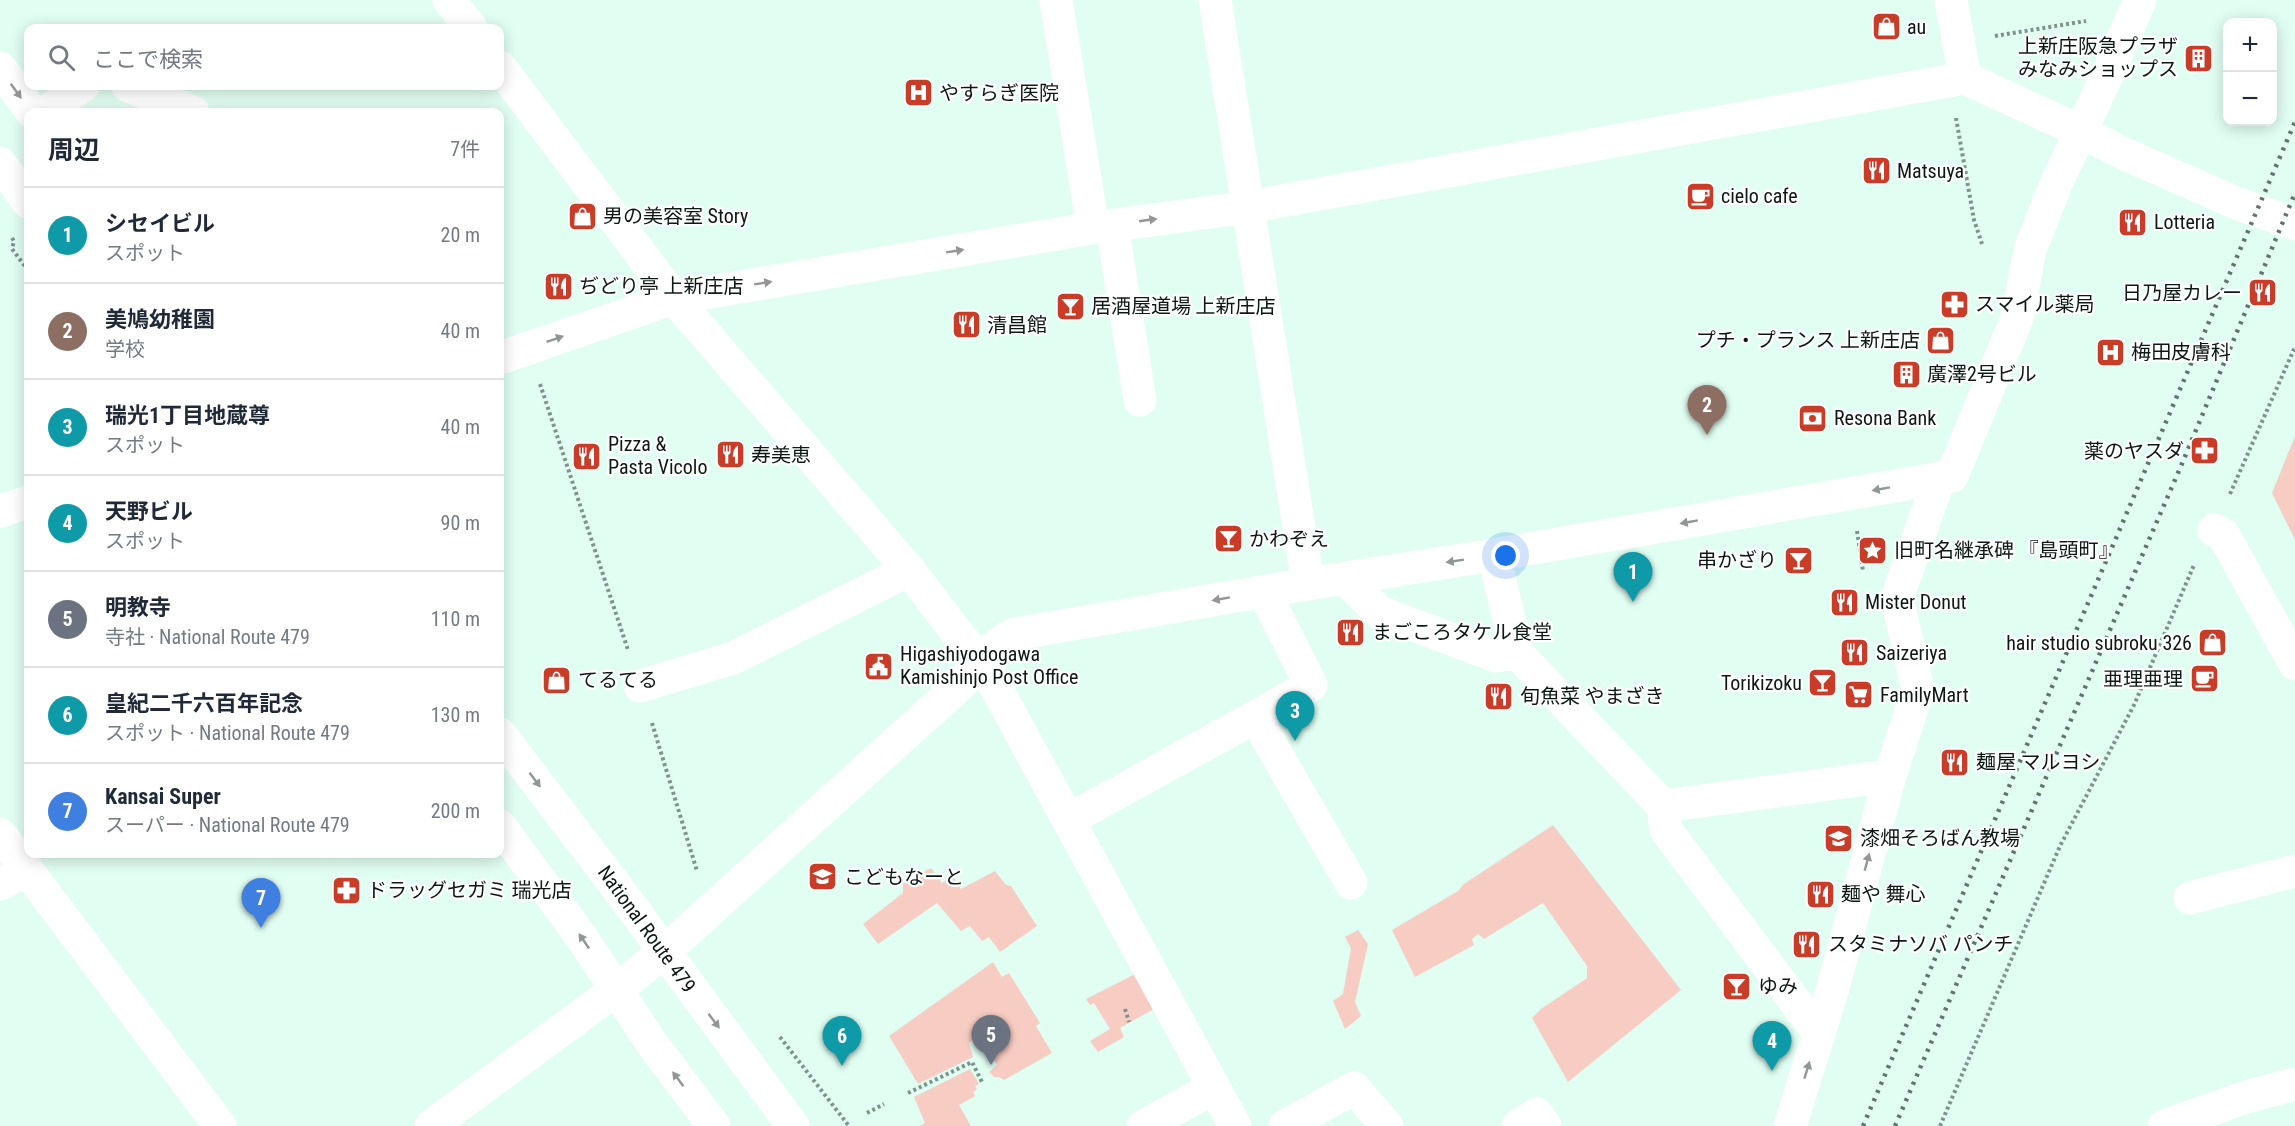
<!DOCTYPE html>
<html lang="ja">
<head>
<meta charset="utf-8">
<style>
  body { margin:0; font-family:"Roboto Condensed","Noto Sans JP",sans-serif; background:#f6f6f7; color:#1f2937 }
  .controls { position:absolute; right:18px; top:18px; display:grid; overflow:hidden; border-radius:12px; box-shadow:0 3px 15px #0003 }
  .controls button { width:54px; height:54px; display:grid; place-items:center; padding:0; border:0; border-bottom:2px solid #e0e1e3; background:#fff; color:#1f2937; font:30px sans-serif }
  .you { position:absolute; left:1506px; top:556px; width:21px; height:21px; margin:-15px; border:4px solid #fff; border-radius:50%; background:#1a73e8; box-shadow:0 0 0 9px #1a73e833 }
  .badge { display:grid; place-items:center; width:39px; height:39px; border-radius:50%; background:#ea580c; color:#fff; font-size:20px; font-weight:700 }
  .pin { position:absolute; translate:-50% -50px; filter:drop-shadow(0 2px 3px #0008) }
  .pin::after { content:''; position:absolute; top:32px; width:21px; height:18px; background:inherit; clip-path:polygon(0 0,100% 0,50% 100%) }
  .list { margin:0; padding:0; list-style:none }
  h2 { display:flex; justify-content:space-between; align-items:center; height:78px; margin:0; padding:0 24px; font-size:26px }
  h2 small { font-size:20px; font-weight:400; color:#747a83 }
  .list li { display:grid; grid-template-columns:39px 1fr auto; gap:18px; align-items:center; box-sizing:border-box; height:96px; padding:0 24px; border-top:2px solid #e0e1e3 }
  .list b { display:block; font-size:22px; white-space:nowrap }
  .list p { margin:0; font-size:20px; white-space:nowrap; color:#747a83 }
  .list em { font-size:20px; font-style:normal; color:#747a83 }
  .icon { flex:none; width:33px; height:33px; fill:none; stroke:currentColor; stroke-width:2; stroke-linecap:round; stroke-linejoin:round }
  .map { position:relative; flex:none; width:2295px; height:1126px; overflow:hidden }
  .search { position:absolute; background:#fff; box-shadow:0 3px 15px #0003; left:24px; top:24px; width:480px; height:66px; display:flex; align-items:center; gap:15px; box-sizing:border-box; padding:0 21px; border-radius:12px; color:#747a83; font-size:22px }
  .panel { position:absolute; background:#fff; box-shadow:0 3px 15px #0003; left:24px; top:108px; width:480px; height:750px; border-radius:12px }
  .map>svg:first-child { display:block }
  .green { fill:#f7ccc3 }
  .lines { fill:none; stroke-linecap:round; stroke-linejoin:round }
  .path { stroke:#7e938c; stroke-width:4; stroke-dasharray:3 3; stroke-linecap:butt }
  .minor { stroke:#fff; stroke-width:33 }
  .highway { stroke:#fff; stroke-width:33 }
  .rail { stroke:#60736c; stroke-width:4.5; stroke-dasharray:3 6; stroke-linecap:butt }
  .oneway { fill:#919795 }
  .labels { text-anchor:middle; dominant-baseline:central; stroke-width:4.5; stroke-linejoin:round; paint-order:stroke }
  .poi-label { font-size:20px; fill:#0b1814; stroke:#fff; text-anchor:start }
  .street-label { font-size:20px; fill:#0b1814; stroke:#fff }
</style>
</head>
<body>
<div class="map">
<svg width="2295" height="1126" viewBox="0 0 2295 1126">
  <rect width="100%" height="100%" fill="#e1fef3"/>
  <g class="green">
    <polygon points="2295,436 2295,540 2272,493"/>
    <polygon points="1553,825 1681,990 1568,1082 1532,1018 1541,1009 1587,978 1587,966 1543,903 1484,939 1478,934 1472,939 1474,945 1415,977 1392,930 1458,891 1464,884"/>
    <polygon points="931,868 942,883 953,876 961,889 995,871 1006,885 1011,886 1037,926 1000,952 989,937 982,941 970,926 961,931 937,903 878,944 863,924 903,893 903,884"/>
    <polygon points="1358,930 1368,944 1355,1002 1361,1016 1345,1029 1333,1001 1343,994 1351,948 1345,937"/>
    <polygon points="993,962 1002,977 1009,973 1040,1023 1036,1026 1052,1053 1004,1080 999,1077 994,1077 989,1072 997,1065 986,1046 976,1038 969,1043 973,1057 918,1084 889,1036"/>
    <polygon points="1141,971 1159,1006 1120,1028 1124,1037 1098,1052 1090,1041 1110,1029 1094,1003 1090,1005 1086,999"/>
    <polygon points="970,1069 979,1084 975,1086 977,1089 973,1092 975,1096 959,1105 971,1126 919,1126 925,1123 914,1097"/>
  </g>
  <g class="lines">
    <g class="path">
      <polyline points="1995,36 2086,21"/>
      <polyline points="1956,118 1974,220 1982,244"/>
      <polyline points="12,238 14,241 12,249 28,270"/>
      <polyline points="540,384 628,650"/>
      <polyline points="2230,494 2295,347"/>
      <polyline points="1857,531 1863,571"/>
      <polyline points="652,723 697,871"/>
      <polyline points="1125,1009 1129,1022"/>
      <polyline points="780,1037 849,1126"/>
      <polyline points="908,1093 972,1062 983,1084"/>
      <polyline points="867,1113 884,1104"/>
      <polyline points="1940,1126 2060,846 2134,705 2194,565"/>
    </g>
    <g class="minor">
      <polyline points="449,0 471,28"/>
      <polyline points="1056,0 1093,228"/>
      <polyline points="1215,0 1308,584"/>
      <polyline points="1951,0 1965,78"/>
      <polyline points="500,67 674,298 909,570 961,638 981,660 1235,1126"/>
      <polyline points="128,86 193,112"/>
      <polyline points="45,112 83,86"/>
      <polyline points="1112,225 1140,400"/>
      <polyline points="500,358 674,298 1093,228 1248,207 1965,78 2080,131 2120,152 2241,205 2295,224"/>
      <polyline points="0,511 28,502"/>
      <polyline points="2214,530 2223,534 2295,664"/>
      <polyline points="1494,555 1517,653 1663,806 1666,830 1818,1032"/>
      <polyline points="1345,578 1379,612 1496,656 1517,653"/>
      <polyline points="1264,592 1311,685 1255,717 1351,883"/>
      <polyline points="640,686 733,658 909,570"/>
      <polyline points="1663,806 1890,776"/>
      <polyline points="1068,820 1255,717"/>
      <polyline points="0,834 220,1126"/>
      <polyline points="0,884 27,870"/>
      <polyline points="2190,898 2295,871"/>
      <path d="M431 1126 617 989 664 952 962 683C978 663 992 645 1014 634L1308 584 1494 555 1952 476 2017 318 2030 250 2056 184 2111 67 2140 0"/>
      <polyline points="1143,1126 1214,1088"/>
      <polyline points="1285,1126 1354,1088 1387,1126"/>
      <polyline points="1518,1126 1537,1114 1545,1126"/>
      <polyline points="1790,1126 1831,995 1890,776 1918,690 1897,598 1939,479"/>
      <polyline points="2164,1126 2246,1097 2295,1084"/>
    </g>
    <g class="highway">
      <polyline points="0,68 32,112"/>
      <polyline points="0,163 28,202"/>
      <polyline points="500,734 628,902 793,1126"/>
      <polyline points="500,826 580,935 653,1045 714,1126"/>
    </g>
    <g class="rail">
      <polyline points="1863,1126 2295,122"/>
      <polyline points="1895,1126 2181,466 2295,193"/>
    </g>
  </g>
  <defs><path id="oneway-solid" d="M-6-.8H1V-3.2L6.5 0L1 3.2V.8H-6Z" transform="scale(1.5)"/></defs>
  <g class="oneway">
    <use href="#oneway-solid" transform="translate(16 91) rotate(54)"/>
    <use href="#oneway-solid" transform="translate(1148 220) rotate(-8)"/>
    <use href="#oneway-solid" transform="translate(955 251) rotate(-9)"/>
    <use href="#oneway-solid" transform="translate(763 283) rotate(-9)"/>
    <use href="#oneway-solid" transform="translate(555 339) rotate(-19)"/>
    <use href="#oneway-solid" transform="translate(1881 489) rotate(170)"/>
    <use href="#oneway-solid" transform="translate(1689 522) rotate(170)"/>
    <use href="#oneway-solid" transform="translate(1455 561) rotate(171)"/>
    <use href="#oneway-solid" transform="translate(1221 599) rotate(170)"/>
    <use href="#oneway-solid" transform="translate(535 780) rotate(53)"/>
    <use href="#oneway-solid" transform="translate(1867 862) rotate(-75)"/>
    <use href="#oneway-solid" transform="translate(584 941) rotate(-124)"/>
    <use href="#oneway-solid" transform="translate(714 1021) rotate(53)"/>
    <use href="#oneway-solid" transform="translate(1807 1070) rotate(-73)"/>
    <use href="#oneway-solid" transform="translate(678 1079) rotate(-127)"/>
  </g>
  <defs>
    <symbol id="shop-square" viewBox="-11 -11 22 22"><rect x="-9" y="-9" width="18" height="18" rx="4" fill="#c83c28" stroke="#fff"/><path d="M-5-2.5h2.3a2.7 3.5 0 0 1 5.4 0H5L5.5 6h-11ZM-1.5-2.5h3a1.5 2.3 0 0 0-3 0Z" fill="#fff"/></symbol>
    <symbol id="building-square" viewBox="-11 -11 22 22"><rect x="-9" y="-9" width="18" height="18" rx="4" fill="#c83c28" stroke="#fff"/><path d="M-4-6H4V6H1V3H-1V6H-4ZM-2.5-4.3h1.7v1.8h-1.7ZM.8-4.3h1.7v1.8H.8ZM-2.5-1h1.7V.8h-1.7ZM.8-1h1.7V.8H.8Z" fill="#fff"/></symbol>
    <symbol id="hospital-square" viewBox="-11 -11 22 22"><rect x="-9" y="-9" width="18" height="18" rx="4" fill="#c83c28" stroke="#fff"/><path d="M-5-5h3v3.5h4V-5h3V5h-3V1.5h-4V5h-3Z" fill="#fff"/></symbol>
    <symbol id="restaurant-square" viewBox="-11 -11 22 22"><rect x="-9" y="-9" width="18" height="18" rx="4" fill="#c83c28" stroke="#fff"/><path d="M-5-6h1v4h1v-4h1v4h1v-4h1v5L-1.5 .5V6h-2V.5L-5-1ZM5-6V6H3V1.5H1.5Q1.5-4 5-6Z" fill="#fff"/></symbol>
    <symbol id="cafe-square" viewBox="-11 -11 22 22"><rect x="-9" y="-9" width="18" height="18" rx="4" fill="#c83c28" stroke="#fff"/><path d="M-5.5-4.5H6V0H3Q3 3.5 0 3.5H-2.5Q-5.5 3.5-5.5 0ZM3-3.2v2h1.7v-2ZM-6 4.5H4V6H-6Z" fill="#fff"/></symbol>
    <symbol id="pharmacy-square" viewBox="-11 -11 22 22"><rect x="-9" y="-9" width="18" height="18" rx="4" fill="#c83c28" stroke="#fff"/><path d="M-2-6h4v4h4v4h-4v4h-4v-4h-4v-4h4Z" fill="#fff"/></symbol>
    <symbol id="bar-square" viewBox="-11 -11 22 22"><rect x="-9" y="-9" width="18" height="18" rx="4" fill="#c83c28" stroke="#fff"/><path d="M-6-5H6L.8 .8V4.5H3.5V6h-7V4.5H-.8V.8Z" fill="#fff"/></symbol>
    <symbol id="bank-square" viewBox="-11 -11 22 22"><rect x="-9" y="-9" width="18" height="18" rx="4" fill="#c83c28" stroke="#fff"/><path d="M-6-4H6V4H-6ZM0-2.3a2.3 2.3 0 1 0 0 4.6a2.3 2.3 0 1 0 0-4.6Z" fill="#fff"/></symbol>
    <symbol id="sight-square" viewBox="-11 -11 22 22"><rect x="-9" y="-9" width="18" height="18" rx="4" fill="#c83c28" stroke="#fff"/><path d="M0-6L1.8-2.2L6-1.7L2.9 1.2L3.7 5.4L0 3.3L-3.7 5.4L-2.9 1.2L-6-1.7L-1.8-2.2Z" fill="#fff"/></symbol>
    <symbol id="civic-square" viewBox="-11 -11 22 22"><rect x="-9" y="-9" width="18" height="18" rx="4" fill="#c83c28" stroke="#fff"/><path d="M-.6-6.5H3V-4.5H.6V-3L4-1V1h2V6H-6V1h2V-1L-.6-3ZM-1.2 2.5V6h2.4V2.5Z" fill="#fff"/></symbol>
    <symbol id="supermarket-square" viewBox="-11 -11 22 22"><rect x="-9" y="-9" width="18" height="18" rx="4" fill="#c83c28" stroke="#fff"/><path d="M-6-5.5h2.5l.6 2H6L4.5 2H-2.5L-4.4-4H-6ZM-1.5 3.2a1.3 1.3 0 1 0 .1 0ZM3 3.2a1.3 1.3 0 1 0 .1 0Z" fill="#fff"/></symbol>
    <symbol id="school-square" viewBox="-11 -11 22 22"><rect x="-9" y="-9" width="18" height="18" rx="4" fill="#c83c28" stroke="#fff"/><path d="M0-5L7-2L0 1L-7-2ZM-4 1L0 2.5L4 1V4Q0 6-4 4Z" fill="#fff"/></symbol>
  </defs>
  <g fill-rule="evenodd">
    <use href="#shop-square" x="1870" y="10" width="33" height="33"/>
    <use href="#building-square" x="2182" y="42" width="33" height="33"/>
    <use href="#hospital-square" x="902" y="76" width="33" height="33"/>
    <use href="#restaurant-square" x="1860" y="154" width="33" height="33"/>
    <use href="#cafe-square" x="1684" y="180" width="33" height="33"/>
    <use href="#shop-square" x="566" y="200" width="33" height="33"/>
    <use href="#restaurant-square" x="2116" y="206" width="33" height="33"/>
    <use href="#restaurant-square" x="542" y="270" width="33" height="33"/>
    <use href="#restaurant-square" x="2246" y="276" width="33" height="33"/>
    <use href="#pharmacy-square" x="1938" y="288" width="33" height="33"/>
    <use href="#bar-square" x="1054" y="290" width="33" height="33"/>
    <use href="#restaurant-square" x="950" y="308" width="33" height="33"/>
    <use href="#shop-square" x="1924" y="324" width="33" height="33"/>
    <use href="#hospital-square" x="2094" y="336" width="33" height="33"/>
    <use href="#building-square" x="1890" y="358" width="33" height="33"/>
    <use href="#bank-square" x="1796" y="402" width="33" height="33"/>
    <use href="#pharmacy-square" x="2188" y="434" width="33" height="33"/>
    <use href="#restaurant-square" x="714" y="438" width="33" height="33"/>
    <use href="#restaurant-square" x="570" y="440" width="33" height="33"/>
    <use href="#bar-square" x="1212" y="522" width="33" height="33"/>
    <use href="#sight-square" x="1856" y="534" width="33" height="33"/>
    <use href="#bar-square" x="1782" y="544" width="33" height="33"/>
    <use href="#restaurant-square" x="1828" y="586" width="33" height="33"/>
    <use href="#restaurant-square" x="1334" y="616" width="33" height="33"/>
    <use href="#shop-square" x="2196" y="626" width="33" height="33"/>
    <use href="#restaurant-square" x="1838" y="636" width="33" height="33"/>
    <use href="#civic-square" x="862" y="650" width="33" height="33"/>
    <use href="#cafe-square" x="2188" y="662" width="33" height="33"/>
    <use href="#shop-square" x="540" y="664" width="33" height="33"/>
    <use href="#bar-square" x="1806" y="666" width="33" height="33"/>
    <use href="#supermarket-square" x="1842" y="678" width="33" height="33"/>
    <use href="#restaurant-square" x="1482" y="680" width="33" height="33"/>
    <use href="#restaurant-square" x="1938" y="746" width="33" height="33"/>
    <use href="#school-square" x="1822" y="822" width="33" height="33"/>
    <use href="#school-square" x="806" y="860" width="33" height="33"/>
    <use href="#pharmacy-square" x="330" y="874" width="33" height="33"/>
    <use href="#restaurant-square" x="1804" y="878" width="33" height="33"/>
    <use href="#restaurant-square" x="1790" y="928" width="33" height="33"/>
    <use href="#bar-square" x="1720" y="970" width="33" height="33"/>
  </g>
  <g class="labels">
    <g class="poi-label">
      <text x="1907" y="27">au</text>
      <text x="2178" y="46" text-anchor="end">上新庄阪急プラザ<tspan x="2178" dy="23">みなみショップス</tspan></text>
      <text x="939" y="93">やすらぎ医院</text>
      <text x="1897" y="171">Matsuya</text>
      <text x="1721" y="196">cielo cafe</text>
      <text x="603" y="216">男の美容室 Story</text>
      <text x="2154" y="222">Lotteria</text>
      <text x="579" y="286">ぢどり亭 上新庄店</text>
      <text x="2242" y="293" text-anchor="end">日乃屋カレー</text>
      <text x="1975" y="304">スマイル薬局</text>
      <text x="1091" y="306">居酒屋道場 上新庄店</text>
      <text x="987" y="325">清昌館</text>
      <text x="1920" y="340" text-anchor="end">プチ・プランス 上新庄店</text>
      <text x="2131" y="352">梅田皮膚科</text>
      <text x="1927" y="374">廣澤2号ビル</text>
      <text x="1834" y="418">Resona Bank</text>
      <text x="608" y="444">Pizza &amp;<tspan x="608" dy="23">Pasta Vicolo</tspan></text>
      <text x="2184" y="451" text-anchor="end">薬のヤスダ</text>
      <text x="751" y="455">寿美恵</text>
      <text x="1249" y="539">かわぞえ</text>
      <text x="1894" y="550">旧町名継承碑 『島頭町』</text>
      <text x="1777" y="560" text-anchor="end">串かざり</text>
      <text x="1865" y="602">Mister Donut</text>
      <text x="1372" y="632">まごころタケル食堂</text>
      <text x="2192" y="643" text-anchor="end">hair studio subroku 326</text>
      <text x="1876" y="653">Saizeriya</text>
      <text x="900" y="654">Higashiyodogawa<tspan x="900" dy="23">Kamishinjo Post Office</tspan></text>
      <text x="2183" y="679" text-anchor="end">亜理亜理</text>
      <text x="578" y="680">てるてる</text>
      <text x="1802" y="683" text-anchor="end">Torikizoku</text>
      <text x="1880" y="695">FamilyMart</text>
      <text x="1520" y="696">旬魚菜 やまざき</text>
      <text x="1976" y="762">麺屋 マルヨシ</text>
      <text x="1860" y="838">漆畑そろばん教場</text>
      <text x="844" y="877">こどもなーと</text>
      <text x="367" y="890">ドラッグセガミ 瑞光店</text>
      <text x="1841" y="894">麺や 舞心</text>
      <text x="1828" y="944">スタミナソバ パンチ</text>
      <text x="1758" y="986">ゆみ</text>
    </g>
    <g class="street-label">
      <text transform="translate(647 929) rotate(54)">National Route 479</text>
    </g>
  </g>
</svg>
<div class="controls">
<button>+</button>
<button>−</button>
</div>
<div class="you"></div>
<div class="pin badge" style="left:1633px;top:602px;background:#0f9aa8">1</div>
<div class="pin badge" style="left:1707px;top:435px;background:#8d6e63">2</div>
<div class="pin badge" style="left:1295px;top:741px;background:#0f9aa8">3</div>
<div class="pin badge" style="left:1772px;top:1071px;background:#0f9aa8">4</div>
<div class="pin badge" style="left:991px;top:1065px;background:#6b7280">5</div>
<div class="pin badge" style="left:842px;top:1066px;background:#0f9aa8">6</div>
<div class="pin badge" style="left:261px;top:928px;background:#3f7fe0">7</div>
<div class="search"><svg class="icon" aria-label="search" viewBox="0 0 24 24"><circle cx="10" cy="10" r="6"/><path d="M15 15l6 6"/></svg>ここで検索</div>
<section class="panel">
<h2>周辺<small>7件</small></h2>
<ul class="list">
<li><span class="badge" style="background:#0f9aa8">1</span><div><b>シセイビル</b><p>スポット</p></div><em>20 m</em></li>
<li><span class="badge" style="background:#8d6e63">2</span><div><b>美鳩幼稚園</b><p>学校</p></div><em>40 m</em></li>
<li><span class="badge" style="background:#0f9aa8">3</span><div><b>瑞光1丁目地蔵尊</b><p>スポット</p></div><em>40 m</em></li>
<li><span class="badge" style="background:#0f9aa8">4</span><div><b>天野ビル</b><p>スポット</p></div><em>90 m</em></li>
<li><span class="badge" style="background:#6b7280">5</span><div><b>明教寺</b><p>寺社 · National Route 479</p></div><em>110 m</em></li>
<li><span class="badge" style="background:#0f9aa8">6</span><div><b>皇紀二千六百年記念</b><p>スポット · National Route 479</p></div><em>130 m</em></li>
<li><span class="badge" style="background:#3f7fe0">7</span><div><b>Kansai Super</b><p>スーパー · National Route 479</p></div><em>200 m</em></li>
</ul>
</section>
</div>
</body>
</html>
